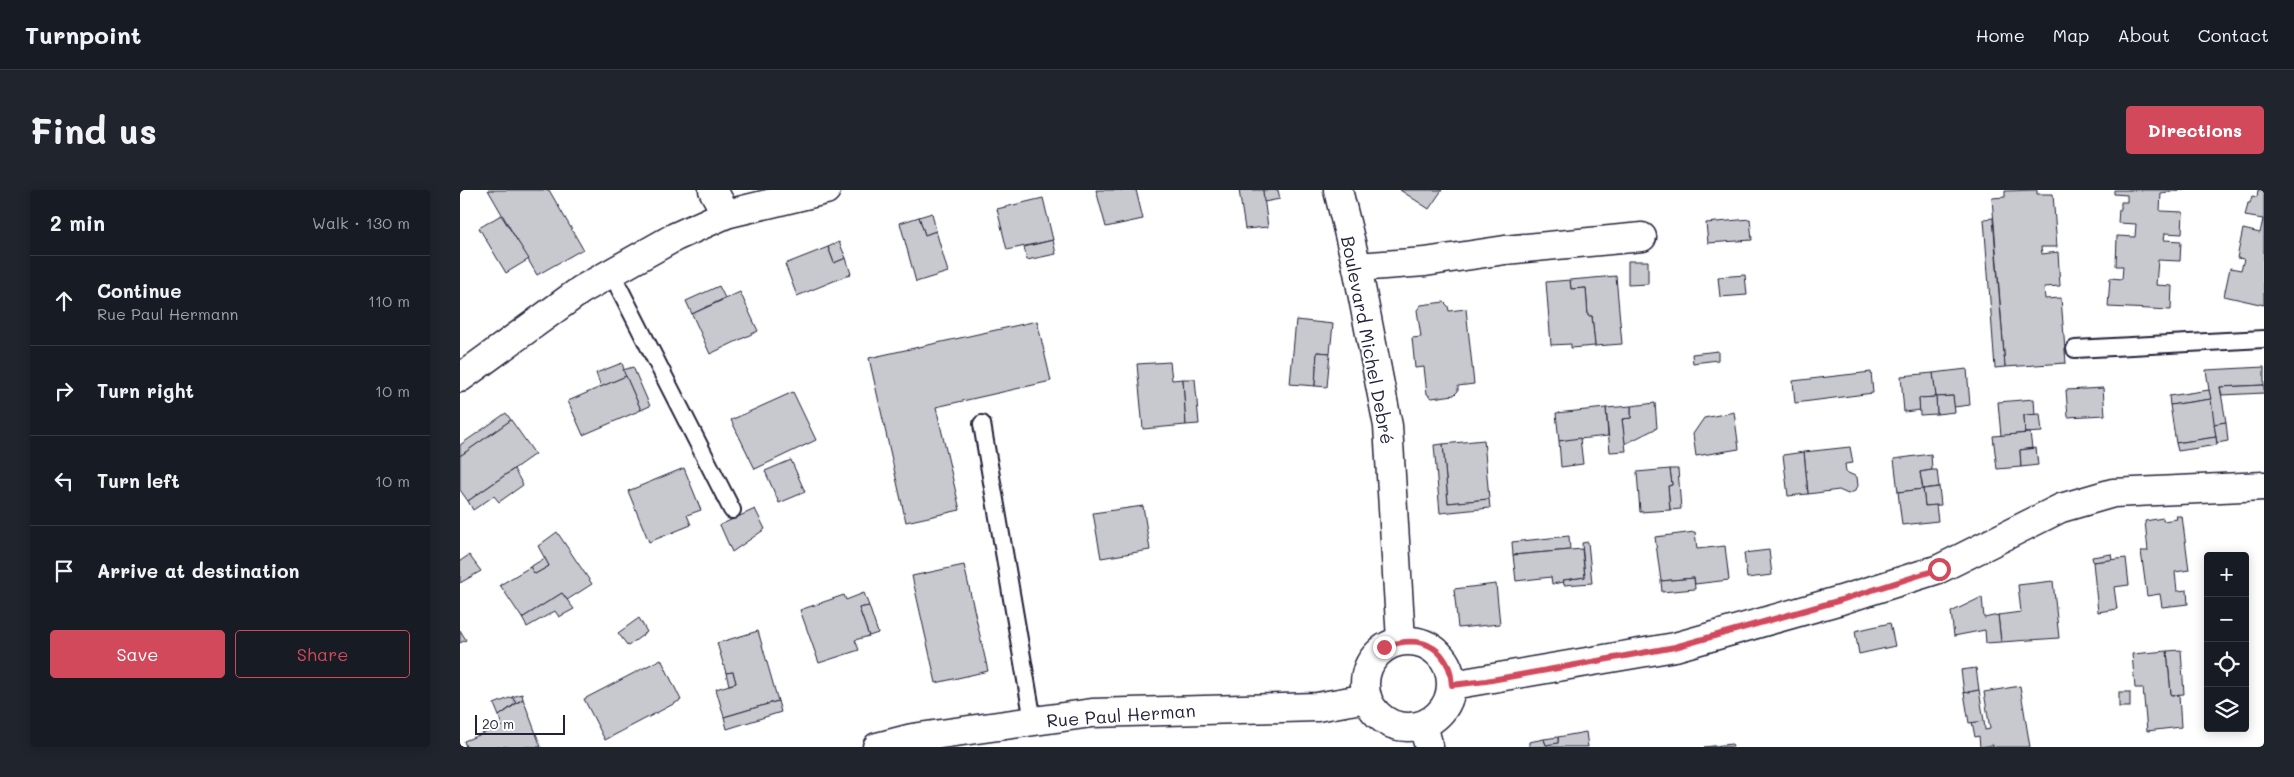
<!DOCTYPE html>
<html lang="en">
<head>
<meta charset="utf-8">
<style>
  body { margin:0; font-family:Mali,sans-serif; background:#20242c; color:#f1f3f6 }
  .controls { position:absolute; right:15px; bottom:15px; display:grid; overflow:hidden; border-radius:5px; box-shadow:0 2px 12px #0003 }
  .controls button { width:45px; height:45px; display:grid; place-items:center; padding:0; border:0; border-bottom:1px solid #363941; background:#171b24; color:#f1f3f6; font:25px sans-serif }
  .scale { position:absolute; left:15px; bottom:12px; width:90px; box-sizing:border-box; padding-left:5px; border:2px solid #22223b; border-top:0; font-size:14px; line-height:18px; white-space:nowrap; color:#22223b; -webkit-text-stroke:4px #fff; paint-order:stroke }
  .stop { position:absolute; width:15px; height:15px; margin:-11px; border:4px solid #d1495b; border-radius:50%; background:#fff }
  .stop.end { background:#d1495b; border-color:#fff; box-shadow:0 1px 5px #0008 }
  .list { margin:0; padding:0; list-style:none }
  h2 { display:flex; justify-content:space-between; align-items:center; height:65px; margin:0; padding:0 20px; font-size:21px }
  h2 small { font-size:16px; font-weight:400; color:#9ea1a6 }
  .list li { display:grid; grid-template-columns:32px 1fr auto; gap:15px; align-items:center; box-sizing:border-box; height:90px; padding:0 20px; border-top:1px solid #363941 }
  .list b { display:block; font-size:19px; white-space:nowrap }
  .list p { margin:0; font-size:16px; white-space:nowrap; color:#9ea1a6 }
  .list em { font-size:16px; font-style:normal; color:#9ea1a6 }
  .actions { display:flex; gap:10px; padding:15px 20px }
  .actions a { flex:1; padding:11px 0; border:1px solid #d1495b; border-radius:5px; text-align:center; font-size:18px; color:#d1495b }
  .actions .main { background:#d1495b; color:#fff }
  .icon { flex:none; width:28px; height:28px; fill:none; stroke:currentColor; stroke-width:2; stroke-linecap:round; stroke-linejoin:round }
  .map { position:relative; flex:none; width:1804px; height:557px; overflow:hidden; border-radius:5px }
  header { display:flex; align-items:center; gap:30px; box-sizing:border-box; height:70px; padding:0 25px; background:#171b24; border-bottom:1px solid #363941 }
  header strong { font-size:24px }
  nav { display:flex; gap:28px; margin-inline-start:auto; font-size:18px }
  .intro { display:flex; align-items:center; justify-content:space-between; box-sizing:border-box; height:120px; padding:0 30px }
  h1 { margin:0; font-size:35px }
  .button { padding:12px 22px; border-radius:5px; background:#d1495b; color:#fff; font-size:18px; font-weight:700 }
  main { display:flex; gap:30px; padding:0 30px }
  aside { flex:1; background:#171b24; border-radius:5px; box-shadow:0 2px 12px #0003 }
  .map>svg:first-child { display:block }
  .building { fill:#c8c8cf; stroke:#22223b }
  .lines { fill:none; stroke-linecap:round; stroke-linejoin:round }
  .lane-casing { stroke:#22223b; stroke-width:20 }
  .street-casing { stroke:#22223b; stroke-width:31 }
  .lane { stroke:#fff; stroke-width:16 }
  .street { stroke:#fff; stroke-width:28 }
  .route { stroke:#d1495b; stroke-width:6 }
  .labels { text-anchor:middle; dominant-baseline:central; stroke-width:4; stroke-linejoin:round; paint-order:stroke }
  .street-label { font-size:18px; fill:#22223b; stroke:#fff }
</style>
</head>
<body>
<header>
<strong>Turnpoint</strong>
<nav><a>Home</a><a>Map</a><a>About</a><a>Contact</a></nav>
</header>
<div class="intro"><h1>Find us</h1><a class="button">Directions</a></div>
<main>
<aside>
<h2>2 min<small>Walk · 130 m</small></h2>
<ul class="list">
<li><svg class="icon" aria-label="ahead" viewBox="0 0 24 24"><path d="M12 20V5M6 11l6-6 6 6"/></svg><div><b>Continue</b><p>Rue Paul Hermann</p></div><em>110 m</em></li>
<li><svg class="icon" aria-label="right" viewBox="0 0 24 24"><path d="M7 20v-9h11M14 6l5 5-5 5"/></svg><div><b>Turn right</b></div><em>10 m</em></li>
<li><svg class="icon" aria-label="left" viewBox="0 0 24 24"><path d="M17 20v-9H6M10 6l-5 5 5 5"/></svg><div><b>Turn left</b></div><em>10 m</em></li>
<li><svg class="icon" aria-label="arrive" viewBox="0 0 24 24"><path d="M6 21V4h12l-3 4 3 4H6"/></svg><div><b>Arrive at destination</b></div></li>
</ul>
<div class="actions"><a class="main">Save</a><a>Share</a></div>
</aside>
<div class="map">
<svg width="1804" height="557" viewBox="0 0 1804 557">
  <rect width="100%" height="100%" fill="#fff"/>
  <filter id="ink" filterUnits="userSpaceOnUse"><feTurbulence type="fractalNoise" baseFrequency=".02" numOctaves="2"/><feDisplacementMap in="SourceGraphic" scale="10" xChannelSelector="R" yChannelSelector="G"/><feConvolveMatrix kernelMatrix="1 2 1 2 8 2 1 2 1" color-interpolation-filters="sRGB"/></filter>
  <g filter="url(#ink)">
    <g class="building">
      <polygon points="28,0 89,0 123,59 77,85"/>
      <polygon points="636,0 676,0 683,29 646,37"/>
      <polygon points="779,0 803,0 808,37 785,39"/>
      <polygon points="803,0 818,0 820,9 804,12"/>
      <polygon points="940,0 982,0 969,19"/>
      <polygon points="1577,0 1577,4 1593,4 1597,57 1581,57 1582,64 1598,62 1600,96 1584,97 1585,109 1601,108 1606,173 1545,177 1532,8 1545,7 1545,1"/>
      <polygon points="1654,0 1724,0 1701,3 1700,21 1723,22 1722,44 1705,43 1704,50 1721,51 1720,71 1698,70 1696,95 1712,96 1711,120 1648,117 1650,88 1662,89 1663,76 1656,76 1657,46 1675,47 1676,34 1658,33 1659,19 1661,19 1661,12 1667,12 1667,5 1654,4"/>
      <polygon points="1798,0 1804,0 1804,115 1764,106 1770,78 1781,80 1784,69 1777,68 1783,39 1800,43 1803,29 1785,26 1788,13 1790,13 1792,6 1797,7"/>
      <polygon points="583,8 593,50 547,60 537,19"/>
      <polygon points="472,23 476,41 465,45 459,27"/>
      <polygon points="41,25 69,69 46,83 19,38"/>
      <polygon points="459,27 465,45 476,41 488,82 456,92 440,33"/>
      <polygon points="1533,28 1545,177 1535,178 1524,29"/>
      <polygon points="1290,29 1292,50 1248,53 1246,33"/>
      <polygon points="593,50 596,64 567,70 564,57"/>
      <polygon points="379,52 386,68 374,73 368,57"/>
      <polygon points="368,57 374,73 386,68 391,84 337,106 325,74"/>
      <polygon points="1168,71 1188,71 1188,94 1168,95"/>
      <polygon points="1285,85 1287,105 1260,107 1258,87"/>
      <polygon points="1156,86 1162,154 1135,156 1132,126 1128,126 1126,98 1111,99 1110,90"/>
      <polygon points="1110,90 1111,99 1126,98 1128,126 1132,126 1135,156 1111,158 1111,154 1091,155 1086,92"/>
      <polygon points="259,96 265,108 232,124 226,111"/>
      <polygon points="280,102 298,141 250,164 232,124"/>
      <polygon points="984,112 988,116 989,121 1006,119 1014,194 998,196 998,201 994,205 972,208 967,204 964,177 955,178 952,148 961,147 957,120 961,115"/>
      <polygon points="836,130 873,134 870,163 857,162 855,196 830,194"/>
      <polygon points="577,131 591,191 476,217 500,320 446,332 409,168"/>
      <polygon points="1258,161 1258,170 1233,173 1232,164"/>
      <polygon points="857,162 870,163 867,197 855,196"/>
      <polygon points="710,172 712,190 723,189 726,235 683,239 677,174"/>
      <polygon points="162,173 166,186 141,197 136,183"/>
      <polygon points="173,177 190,216 181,220 163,180"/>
      <polygon points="1804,177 1804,195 1760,197 1766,232 1754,234 1746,180"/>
      <polygon points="1507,179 1510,215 1494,217 1493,206 1476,207 1473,183"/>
      <polygon points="1411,182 1413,203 1335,213 1333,191"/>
      <polygon points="1473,183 1476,207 1459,208 1460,220 1444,222 1441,186"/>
      <polygon points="166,186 181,220 123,245 108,211"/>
      <polygon points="723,189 735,189 739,234 726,235"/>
      <polygon points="1804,195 1804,203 1762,205 1760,197"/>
      <polygon points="1643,198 1645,225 1608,227 1606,200"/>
      <polygon points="1749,200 1751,209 1710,215 1709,206"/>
      <polygon points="333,202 356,250 295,279 271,230"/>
      <polygon points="1493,206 1495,222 1477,224 1476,207"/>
      <polygon points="1476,207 1477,224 1460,225 1459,208"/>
      <polygon points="1574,209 1575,225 1564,225 1565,243 1541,246 1538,212"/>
      <polygon points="1751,209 1756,247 1716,253 1710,215"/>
      <polygon points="1195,213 1197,238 1165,254 1162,229 1171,228 1171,216"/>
      <polygon points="1171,216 1171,228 1162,229 1166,261 1150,262 1146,218"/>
      <polygon points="1146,218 1148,246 1099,251 1096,223"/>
      <polygon points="1274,222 1279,259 1236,266 1233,244 1244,228"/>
      <polygon points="46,223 51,230 0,266 0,255"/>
      <polygon points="1580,224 1582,242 1565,243 1564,225"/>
      <polygon points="51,230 75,264 8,311 0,300 0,266"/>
      <polygon points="1766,232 1768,251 1757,253 1754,234"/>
      <polygon points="1570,243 1572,258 1560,260 1561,277 1537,279 1533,246"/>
      <polygon points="1756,247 1757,255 1718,261 1716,253"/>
      <polygon points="1120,248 1123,274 1101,277 1099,251"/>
      <polygon points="1024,250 1029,309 988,313 983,254"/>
      <polygon points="983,254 988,313 1029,309 1030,318 980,323 974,255"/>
      <polygon points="1390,257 1393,273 1385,274 1386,282 1397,287 1398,296 1395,301 1388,304 1379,300 1348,304 1344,262"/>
      <polygon points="1576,258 1578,275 1561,277 1560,260"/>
      <polygon points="1344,262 1348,304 1328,306 1323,265"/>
      <polygon points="1471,264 1472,280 1460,282 1463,299 1438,302 1434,269"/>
      <polygon points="331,270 345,302 319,313 305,281"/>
      <polygon points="224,278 241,320 227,325 231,335 189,352 168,301"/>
      <polygon points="54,279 63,295 39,312 34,306 13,320 8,311"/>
      <polygon points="1210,279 1218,279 1221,319 1210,320 1208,296 1212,295"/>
      <polygon points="1210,279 1212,295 1208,296 1210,320 1180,322 1177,282"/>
      <polygon points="1472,280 1477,280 1479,297 1463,299 1460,282"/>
      <polygon points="1479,297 1481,315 1465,316 1463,299"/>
      <polygon points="1463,299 1465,316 1476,315 1478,331 1442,335 1438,302"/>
      <polygon points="683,316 690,360 641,368 633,323"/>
      <polygon points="295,319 305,339 272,362 260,335"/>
      <polygon points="1716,326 1722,326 1729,380 1715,382 1717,401 1727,400 1728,414 1702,417 1700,404 1687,406 1681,361 1688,361 1685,331 1703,328 1703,331 1717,329"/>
      <polygon points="97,342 132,394 107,410 102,403 62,428 40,395 70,377 75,384 89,376 78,356"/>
      <polygon points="1235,342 1237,359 1265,356 1269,390 1235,394 1234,388 1201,391 1195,347"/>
      <polygon points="1109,346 1110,360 1053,365 1052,352"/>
      <polygon points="1128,352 1132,393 1104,395 1103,390 1125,387 1122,353"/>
      <polygon points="1122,359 1125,387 1103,390 1104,392 1092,394 1091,387 1056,391 1053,365"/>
      <polygon points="1309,360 1312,385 1287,388 1284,363"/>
      <polygon points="1651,364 1652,370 1633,372 1632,367"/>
      <polygon points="9,365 21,381 0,393 0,371"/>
      <polygon points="85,368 89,376 75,384 70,377"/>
      <polygon points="1666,368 1669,395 1654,397 1657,419 1638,422 1633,372"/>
      <polygon points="504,375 528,481 476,493 452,386"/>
      <polygon points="1234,388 1235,399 1202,402 1201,391"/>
      <polygon points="1593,391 1599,448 1541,452 1538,425 1561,422 1558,395"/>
      <polygon points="1036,394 1040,434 998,438 994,399"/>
      <polygon points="102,403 114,419 99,427 95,421 67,437 62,428"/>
      <polygon points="404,403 409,416 399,418 409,446 395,450 399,460 359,473 340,420 384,405 386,410"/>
      <polygon points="1522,407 1524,428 1538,425 1541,452 1526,453 1525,440 1494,446 1491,422"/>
      <polygon points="409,416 418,443 409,446 399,418"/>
      <polygon points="179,428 187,442 168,456 158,443"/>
      <polygon points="1430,433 1435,456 1399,464 1395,441"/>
      <polygon points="0,440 6,450 0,453"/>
      <polygon points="298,441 318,511 264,527 256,499 276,493 273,482 266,483 257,453"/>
      <polygon points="1721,460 1724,504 1711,505 1707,461"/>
      <polygon points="1707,461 1711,505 1719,505 1721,537 1687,541 1683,498 1675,498 1672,464"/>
      <polygon points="201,469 221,510 145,550 124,509"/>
      <polygon points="1516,478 1519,500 1504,503 1501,480"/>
      <polygon points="273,482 276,493 269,495 266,483"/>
      <polygon points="1560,496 1570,557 1533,557 1533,555 1520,557 1519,546 1515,547 1512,532 1524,531 1525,540 1530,539 1524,502"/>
      <polygon points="1519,500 1524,531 1509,533 1504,503"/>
      <rect x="1659" y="502" width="11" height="15"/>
      <polygon points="62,504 63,509 56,513 52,507"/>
      <polygon points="52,507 56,513 39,526 34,514"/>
      <polygon points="63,509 81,557 6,557 4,551 42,536 39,526"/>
      <polygon points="318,511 321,522 267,539 264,527"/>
      <polygon points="1126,542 1128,557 1069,557 1069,552 1084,549 1086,555 1098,553 1098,547"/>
      <polygon points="1098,547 1098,553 1086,555 1084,549"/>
      <polygon points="1272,554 1273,557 1244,557"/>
    </g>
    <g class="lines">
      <defs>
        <g id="lane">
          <polyline points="151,82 272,320"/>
          <polyline points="1615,159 1804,149"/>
          <polyline points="522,234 573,531"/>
        </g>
        <g id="street">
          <polyline points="253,0 266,24"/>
          <polyline points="878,0 897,77 928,236 941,450"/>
          <polyline points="897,77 965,72 1045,60 1182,47"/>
          <polyline points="0,188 121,100 215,47 266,24 366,0"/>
          <circle cx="948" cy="494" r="43"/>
          <polyline points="992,495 1215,457 1381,410 1479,379 1601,318 1653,303 1804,296"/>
          <polyline points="963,535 969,557"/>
          <polyline points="417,557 452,548 632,523 857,517 907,508"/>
        </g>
      </defs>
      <use href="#lane" class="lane-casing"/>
      <use href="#street" class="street-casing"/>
      <use href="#lane" class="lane"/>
      <use href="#street" class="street"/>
    </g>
  </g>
  <g class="lines" filter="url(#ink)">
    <path class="route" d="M924 457C949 448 975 448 988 476 991 481 991 489 992 495L1026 491 1215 457 1381 410 1479 379"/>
  </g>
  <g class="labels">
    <g class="street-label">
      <text transform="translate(908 150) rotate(79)">Boulevard Michel Debré</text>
      <text transform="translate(661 525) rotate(-4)">Rue Paul Herman</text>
    </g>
  </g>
</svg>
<div class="controls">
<button>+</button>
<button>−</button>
<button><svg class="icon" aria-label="locate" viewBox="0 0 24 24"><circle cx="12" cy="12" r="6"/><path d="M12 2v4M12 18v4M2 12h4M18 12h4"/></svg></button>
<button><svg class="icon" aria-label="layers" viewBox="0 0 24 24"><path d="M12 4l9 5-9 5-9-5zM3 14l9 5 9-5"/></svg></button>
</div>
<div class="scale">20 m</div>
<div class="stop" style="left:1479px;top:379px"></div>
<div class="stop end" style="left:924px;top:457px"></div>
</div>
</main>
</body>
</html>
